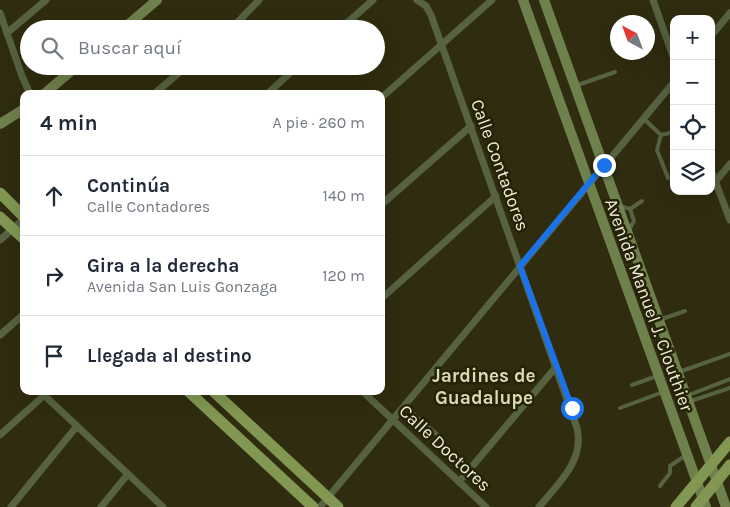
<!DOCTYPE html>
<html lang="es">
<head>
<meta charset="utf-8">
<style>
  body { margin:0; font-family:Karla,sans-serif; background:#f2f2f3; color:#1f2937 }
  .controls { position:absolute; right:15px; top:15px; display:grid; overflow:hidden; border-radius:10px; box-shadow:0 5px 20px #0002 }
  .controls button { width:45px; height:45px; display:grid; place-items:center; padding:0; border:0; border-bottom:1px solid #e0e1e3; background:#fff; color:#1f2937; font:25px sans-serif }
  .compass { position:absolute; left:610px; top:15px; width:45px; height:45px; border-radius:50%; background:#fff; box-shadow:0 5px 20px #0002; rotate:319deg }
  .stop { position:absolute; width:15px; height:15px; margin:-11px; border:4px solid #1a73e8; border-radius:50%; background:#fff }
  .stop.end { background:#1a73e8; border-color:#fff; box-shadow:0 1px 5px #0008 }
  .list { margin:0; padding:0; list-style:none }
  h2 { display:flex; justify-content:space-between; align-items:center; height:65px; margin:0; padding:0 20px; font-size:21px }
  h2 small { font-size:16px; font-weight:400; color:#747a83 }
  .list li { display:grid; grid-template-columns:32px 1fr auto; gap:15px; align-items:center; box-sizing:border-box; height:80px; padding:0 20px; border-top:1px solid #e0e1e3 }
  .list b { display:block; font-size:19px; white-space:nowrap }
  .list p { margin:0; font-size:16px; white-space:nowrap; color:#747a83 }
  .list em { font-size:16px; font-style:normal; color:#747a83 }
  .icon { flex:none; width:28px; height:28px; fill:none; stroke:currentColor; stroke-width:2; stroke-linecap:round; stroke-linejoin:round }
  .map { position:relative; flex:none; width:730px; height:507px; overflow:hidden }
  .search { position:absolute; background:#fff; box-shadow:0 5px 20px #0002; left:20px; top:20px; width:365px; height:55px; display:flex; align-items:center; gap:12px; box-sizing:border-box; padding:0 18px; border-radius:28px; color:#747a83; font-size:19px }
  .panel { position:absolute; background:#fff; box-shadow:0 5px 20px #0002; left:20px; top:90px; width:365px; height:305px; border-radius:10px }
  .map>svg:first-child { display:block }
  .lines { fill:none; stroke-linecap:round; stroke-linejoin:round }
  .lane { stroke:#576241; stroke-width:4 }
  .street { stroke:#576241; stroke-width:7 }
  .secondary { stroke:#6e804b; stroke-width:10 }
  .primary { stroke:#819752; stroke-width:11 }
  .route { stroke:#1a73e8; stroke-width:6 }
  .labels { text-anchor:middle; dominant-baseline:central; stroke-width:5; stroke-linejoin:round; paint-order:stroke }
  .street-label { font-size:18px; fill:#eeeddc; stroke:#252205 }
  .neighbourhood-label { font-size:19px; font-weight:bold; fill:#dbd8b6; stroke:#252205 }
</style>
</head>
<body>
<div class="map">
<svg width="730" height="507" viewBox="0 0 730 507">
  <rect width="100%" height="100%" fill="#2f2c0f"/>
  <g class="lines">
    <g class="lane">
      <polyline points="575,86 615,72"/>
      <polyline points="643,118 661,135 674,132"/>
      <polyline points="661,135 657,150 668,178"/>
      <polyline points="620,206 630,209 634,221 629,230"/>
      <polyline points="630,209 642,201"/>
      <polyline points="659,320 685,311"/>
      <polyline points="679,372 730,354"/>
      <polyline points="632,385 657,376"/>
      <polyline points="686,396 730,379"/>
      <polyline points="688,402 730,388"/>
      <polyline points="404,406 439,436"/>
      <polyline points="620,408 663,392"/>
      <polyline points="660,486 670,473 670,466 686,455"/>
    </g>
    <g class="street">
      <path d="M417 0 426 6 431 15 577 428C585 460 558 484 539 507"/>
      <polyline points="653,0 674,59"/>
      <polyline points="0,13 22,76 30,94"/>
      <polyline points="231,29 259,0"/>
      <polyline points="340,29 373,0"/>
      <polyline points="7,33 46,0"/>
      <polyline points="711,36 730,13"/>
      <polyline points="154,94 187,66"/>
      <polyline points="267,94 298,66"/>
      <polyline points="381,98 492,0"/>
      <polyline points="711,170 730,220"/>
      <polyline points="715,182 730,164"/>
      <polyline points="381,205 471,126"/>
      <polyline points="0,240 24,219"/>
      <polyline points="381,299 496,196"/>
      <polyline points="0,335 24,314"/>
      <polyline points="362,391 486,507"/>
      <polyline points="44,395 163,507"/>
      <polyline points="0,435 49,391"/>
      <polyline points="459,482 556,367"/>
      <polyline points="11,507 77,426"/>
      <polyline points="101,507 128,474"/>
      <polyline points="320,507 674,82"/>
    </g>
    <g class="secondary">
      <polyline points="523,0 706,507"/>
      <polyline points="544,0 726,507"/>
      <polyline points="123,29 157,0"/>
      <polyline points="44,94 77,66"/>
      <polyline points="0,124 24,109"/>
    </g>
    <g class="primary">
      <polyline points="0,193 24,217"/>
      <polyline points="0,217 24,239"/>
      <polyline points="188,391 313,507"/>
      <polyline points="213,391 338,507"/>
      <polyline points="676,507 730,442"/>
      <polyline points="696,507 730,465"/>
    </g>
  </g>
  <g class="lines">
    <polyline class="route" points="572,408 520,266 604,165"/>
  </g>
  <g class="labels">
    <g class="street-label">
      <text transform="translate(500 165) rotate(70)">Calle Contadores</text>
      <text transform="translate(649 305) rotate(70)">Avenida Manuel J. Clouthier</text>
      <text transform="translate(445 448) rotate(43)">Calle Doctores</text>
    </g>
    <g class="neighbourhood-label">
      <text x="484" y="376">Jardines de<tspan x="484" dy="22">Guadalupe</tspan></text>
    </g>
  </g>
</svg>
<div class="controls">
<button>+</button>
<button>−</button>
<button><svg class="icon" aria-label="locate" viewBox="0 0 24 24"><circle cx="12" cy="12" r="6"/><path d="M12 2v4M12 18v4M2 12h4M18 12h4"/></svg></button>
<button><svg class="icon" aria-label="layers" viewBox="0 0 24 24"><path d="M12 4l9 5-9 5-9-5zM3 14l9 5 9-5"/></svg></button>
</div>
<svg class="compass" viewBox="-18 -18 36 36"><path d="M0-13l5 13h-10z" fill="#e53935"/><path d="M0 13l5-13h-10z" fill="#747a83"/></svg>
<div class="stop" style="left:572px;top:408px"></div>
<div class="stop end" style="left:604px;top:165px"></div>
<div class="search"><svg class="icon" aria-label="search" viewBox="0 0 24 24"><circle cx="10" cy="10" r="6"/><path d="M15 15l6 6"/></svg>Buscar aquí</div>
<section class="panel">
<h2>4 min<small>A pie · 260 m</small></h2>
<ul class="list">
<li><svg class="icon" aria-label="ahead" viewBox="0 0 24 24"><path d="M12 20V5M6 11l6-6 6 6"/></svg><div><b>Continúa</b><p>Calle Contadores</p></div><em>140 m</em></li>
<li><svg class="icon" aria-label="right" viewBox="0 0 24 24"><path d="M7 20v-9h11M14 6l5 5-5 5"/></svg><div><b>Gira a la derecha</b><p>Avenida San Luis Gonzaga</p></div><em>120 m</em></li>
<li><svg class="icon" aria-label="arrive" viewBox="0 0 24 24"><path d="M6 21V4h12l-3 4 3 4H6"/></svg><div><b>Llegada al destino</b></div></li>
</ul>
</section>
</div>
</body>
</html>
